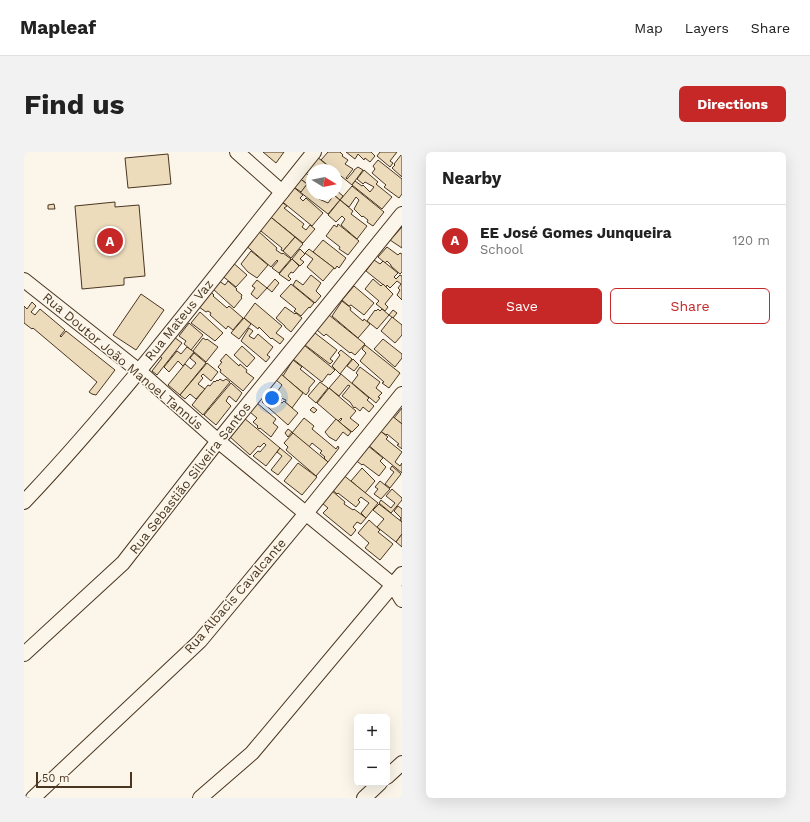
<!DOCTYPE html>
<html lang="en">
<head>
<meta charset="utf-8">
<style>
  body { margin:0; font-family:"Work Sans",sans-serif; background:#f2f2f2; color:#222 }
  .controls { position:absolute; right:12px; bottom:12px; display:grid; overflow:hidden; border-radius:6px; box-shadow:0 4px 16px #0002 }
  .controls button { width:36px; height:36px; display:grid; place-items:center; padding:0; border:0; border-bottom:1px solid #e0e0e0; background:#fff; color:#222; font:20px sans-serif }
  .compass { position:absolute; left:282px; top:12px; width:36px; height:36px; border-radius:50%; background:#fff; box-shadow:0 4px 16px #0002; rotate:100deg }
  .scale { position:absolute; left:12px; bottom:10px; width:96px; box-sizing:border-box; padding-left:4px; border:2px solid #4a3520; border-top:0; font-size:11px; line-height:14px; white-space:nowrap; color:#4a3520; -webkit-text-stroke:3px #fbf6e9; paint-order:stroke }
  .you { position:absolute; left:248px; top:246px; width:14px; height:14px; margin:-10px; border:3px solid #fff; border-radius:50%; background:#1a73e8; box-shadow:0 0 0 6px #1a73e833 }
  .badge { display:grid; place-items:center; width:26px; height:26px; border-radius:50%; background:#c62828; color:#fff; font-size:13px; font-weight:700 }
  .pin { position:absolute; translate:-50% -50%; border:2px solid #fff; box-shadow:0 1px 4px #0006 }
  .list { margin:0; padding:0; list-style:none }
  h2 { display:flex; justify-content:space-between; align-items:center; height:52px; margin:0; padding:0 16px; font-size:17px }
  h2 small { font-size:13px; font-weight:400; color:#767676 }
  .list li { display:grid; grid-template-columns:26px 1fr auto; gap:12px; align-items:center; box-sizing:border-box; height:72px; padding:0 16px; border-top:1px solid #e0e0e0 }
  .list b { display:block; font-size:15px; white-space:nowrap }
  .list p { margin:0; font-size:13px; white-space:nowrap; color:#767676 }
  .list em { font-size:13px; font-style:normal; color:#767676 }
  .actions { display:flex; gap:8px; padding:12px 16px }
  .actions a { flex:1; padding:9px 0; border:1px solid #c62828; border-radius:6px; text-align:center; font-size:14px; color:#c62828 }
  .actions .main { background:#c62828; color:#fff }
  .map { position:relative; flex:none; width:378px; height:646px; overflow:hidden; border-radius:6px }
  header { display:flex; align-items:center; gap:24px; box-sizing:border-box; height:56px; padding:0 20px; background:#fff; border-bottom:1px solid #e0e0e0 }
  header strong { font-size:19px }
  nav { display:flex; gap:22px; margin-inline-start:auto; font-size:14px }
  .intro { display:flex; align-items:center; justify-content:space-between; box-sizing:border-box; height:96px; padding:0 24px }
  h1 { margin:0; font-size:28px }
  .button { padding:10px 18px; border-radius:6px; background:#c62828; color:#fff; font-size:14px; font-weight:700 }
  main { display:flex; gap:24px; padding:0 24px }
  aside { flex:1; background:#fff; border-radius:6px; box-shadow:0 4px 16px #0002 }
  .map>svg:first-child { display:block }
  .building { fill:#ecdcbc; stroke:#4a3520 }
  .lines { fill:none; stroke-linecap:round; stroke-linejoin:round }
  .minor-casing { stroke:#4a3520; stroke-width:16 }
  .minor { stroke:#fbf6e9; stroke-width:14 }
  .labels { text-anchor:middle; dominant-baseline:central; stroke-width:3; stroke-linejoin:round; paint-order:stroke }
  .street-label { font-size:13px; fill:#4a3520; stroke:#fbf6e9 }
</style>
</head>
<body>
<header>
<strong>Mapleaf</strong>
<nav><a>Map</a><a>Layers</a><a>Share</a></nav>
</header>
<div class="intro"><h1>Find us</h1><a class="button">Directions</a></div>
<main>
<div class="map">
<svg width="378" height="646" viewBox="0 0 378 646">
  <rect width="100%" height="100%" fill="#fbf6e9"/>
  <g class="building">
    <polygon points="239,0 260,0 252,11"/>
    <polygon points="304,0 316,0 319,3 318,4 324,8 321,12 329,17 322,26 323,27 330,19 330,18 334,15 339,18 328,33 312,20 312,18 310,18 297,8"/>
    <polygon points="322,0 347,0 351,4 346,10 341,6 340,8 334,2 331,7"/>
    <polygon points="356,0 373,0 366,9 369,11 366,15 353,4"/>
    <polygon points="144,2 147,32 104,36 101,6"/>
    <polygon points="377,3 378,4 378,25 368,16 371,13 370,12"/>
    <polygon points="292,4 309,18 288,18 288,25 281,18"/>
    <polygon points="354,8 378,27 378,42 375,46 360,35 362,33 348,21 351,17 349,14"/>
    <polygon points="340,18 354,30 352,32 368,45 358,57 328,33 331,29 338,34 339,33 346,40 350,35 341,30 339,32 333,27"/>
    <polygon points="279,19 288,26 288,42 299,42 295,47 304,51 310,43 316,48 304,62 276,40 283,32 274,25"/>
    <polygon points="274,25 283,32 277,40 267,33"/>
    <polygon points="267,33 279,43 276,46 279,49 282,46 299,61 288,74 255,47"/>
    <polygon points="328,34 360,60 349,74 343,70 344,68 339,64 338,65 330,57 335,48 332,45 325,55 316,48"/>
    <polygon points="312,38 319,44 316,48 309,42 312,42"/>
    <polygon points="255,48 263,54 260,56 280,72 278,75 282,78 286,73 291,77 279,91 243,62"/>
    <polygon points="316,48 329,59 327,62 343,74 333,87 317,73 321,67 318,64 312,70 304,63"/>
    <polygon points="91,50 91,55 115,53 121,124 100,126 100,133 58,137 51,54"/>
    <polygon points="30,52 31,57 24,57 24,53"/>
    <polygon points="243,62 271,85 259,99 257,98 258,96 232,75"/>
    <polygon points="314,72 335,89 324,103 315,97 316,95 302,84 310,73 313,75"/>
    <polygon points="378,75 378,96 366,88"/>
    <polygon points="234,79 253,96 252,98 258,102 259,101 267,107 255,121 248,116 254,109 253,108 247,115 220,92"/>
    <polygon points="271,85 279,92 267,106 259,99"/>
    <polygon points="299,88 322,106 315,116 313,114 311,117 289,100"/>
    <polygon points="363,95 374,103 376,101 378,102 378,120 376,122 367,114 367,113 363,109 361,111 354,105"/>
    <polygon points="276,97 281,102 276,107 280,110 276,114 268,107"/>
    <polygon points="285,97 310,116 299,129 283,115 289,107 281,101"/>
    <polygon points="227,99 244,113 233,126 224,120 217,112"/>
    <polygon points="268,107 275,114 269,121 267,120 264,124 267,127 265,129 255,122"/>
    <polygon points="350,108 356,112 359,109 374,121 370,125 372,127 376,123 378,124 378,148 373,143 376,138 374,136 377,132 373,129 366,136 363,133 362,135 342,119"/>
    <polygon points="207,109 223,123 212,135 196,122"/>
    <polygon points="287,123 297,131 292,139 297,144 291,151 269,133 272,128 279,133"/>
    <polygon points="251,127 255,131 248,140 243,136"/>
    <polygon points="349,127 357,134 359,132 369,142 361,152 364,155 361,159 352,152 355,149 341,137"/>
    <polygon points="233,128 243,136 233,147 227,142 231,136 228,134"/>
    <polygon points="195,129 201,133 204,129 213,137 212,138 218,143 217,145 218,146 210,156 189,137"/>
    <polygon points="267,132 290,151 286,156 285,155 277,164 270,159 272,157 256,144"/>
    <polygon points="330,134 350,151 340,163 327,153 325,154 318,148"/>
    <polygon points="183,137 190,143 189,144 203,156 205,154 219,166 209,178 204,174 202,177 186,163 187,161 184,159 182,160 171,152"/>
    <polygon points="117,142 140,158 112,198 89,183"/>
    <polygon points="318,149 327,156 326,158 339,169 340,167 346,172 334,186 308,164"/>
    <polygon points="8,150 12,154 7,160 11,163 16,157 41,178 36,184 37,185 42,179 91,218 72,243 68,242 65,240 73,230 9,176 8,177 0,171 0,154 3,157"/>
    <polygon points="231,151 258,174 252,181 260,187 256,192 248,186 247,187 235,175 234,177 220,166"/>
    <polygon points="261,155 271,162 272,161 278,166 267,180 261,175 261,174 252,166"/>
    <polygon points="354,157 356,159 358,157 365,163 353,177 343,169 351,158 352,159"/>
    <polygon points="369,158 373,161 369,166 365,163"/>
    <polygon points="176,160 199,181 191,189 167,171"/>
    <polygon points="305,163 341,192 331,203 327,200 326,201 302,182 300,184 293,178"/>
    <polygon points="368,165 378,173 378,183 371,191 357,179"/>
    <polygon points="220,166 227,172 215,187 207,181"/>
    <polygon points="165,171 179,183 167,198 160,192 162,189 155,184"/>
    <polygon points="225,176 229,179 225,184 230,187 234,182 249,195 243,203 246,205 242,210 217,189"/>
    <polygon points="291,181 313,198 306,207 309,209 306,212 281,193"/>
    <polygon points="146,182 158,191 133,223 128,219 138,206 131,201"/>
    <polygon points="179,186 182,188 183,187 194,195 182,210 169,199"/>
    <polygon points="359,187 378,202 378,206 371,215 350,197"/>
    <polygon points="280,193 311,218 306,223 304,222 298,230 269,207"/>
    <polygon points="341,193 376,221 365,236 358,231 360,230 336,209 342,201 338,197"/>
    <polygon points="218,194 231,206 223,215 210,203"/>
    <polygon points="163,195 170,200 159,214 154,209 145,220 140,215 153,199 157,202"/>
    <polygon points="317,198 328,207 316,222 308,214 316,203 314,201"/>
    <polygon points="170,201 182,211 156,243 144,233 161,212 167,217 172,211 166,206"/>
    <polygon points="202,202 215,214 216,212 223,218 222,220 230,226 219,239 196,220 197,218 194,215 198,210 196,209"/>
    <polygon points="329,207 335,213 330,219 323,214"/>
    <polygon points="269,208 278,215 276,217 291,229 285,236 285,239 282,243 259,224"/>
    <polygon points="183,211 194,220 187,229 179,222 177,224 179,226 174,232 181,237 172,247 166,242 161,247 156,243"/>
    <polygon points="336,215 356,230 352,236 358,241 354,245 356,246 352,251 328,231 334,223 332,221"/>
    <polygon points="257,222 279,241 268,256 261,250 262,248 257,246 258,245 253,240 258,233 252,228"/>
    <polygon points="317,222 345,246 343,248 350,254 345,260 339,255 336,259 331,255 330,256 326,250 318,244 326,234 324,233 315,244 305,236"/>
    <polygon points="196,227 199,229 202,227 206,230 179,263 168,253 184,233 186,234 190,229 191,230 193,228 194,229"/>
    <polygon points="296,230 304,236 292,251 284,244"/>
    <polygon points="207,231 218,241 212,250 205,244 202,249 207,254 192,273 180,263"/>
    <polygon points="305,236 332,259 326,266 335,273 328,280 315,270 318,267 317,266 314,269 293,251"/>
    <polygon points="247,239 258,248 256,250 258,251 260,249 274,261 264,273 238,250"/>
    <polygon points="233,251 252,267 249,271 254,275 247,285 236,276 235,277 233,275 234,274 229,270 233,266 226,260"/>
    <polygon points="289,255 293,258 290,261 286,258"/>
    <polygon points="378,256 378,272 370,266"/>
    <polygon points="367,263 378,272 378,297 373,293 375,292 363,282 362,283 355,278"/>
    <polygon points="220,266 256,296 242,314 229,304 234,299 236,300 242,293 240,291 236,295 234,294 226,303 205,284"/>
    <polygon points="280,266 290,274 288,277 312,297 314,294 315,296 304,310 300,306 301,305 296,301 298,299 288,291 285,295 268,281"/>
    <polygon points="312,267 327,280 324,284 319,280 312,289 305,285 301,280"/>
    <polygon points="264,277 268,280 264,285 261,281"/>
    <polygon points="355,278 364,285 362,287 378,300 371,310 376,314 378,311 378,321 343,292"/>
    <polygon points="269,281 304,310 292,324 262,298 264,295 260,291"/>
    <polygon points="343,293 359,306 356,309 362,315 355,324 339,312 338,313 330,307"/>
    <polygon points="256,296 268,306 254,323 247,318 258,304 253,300"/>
    <polygon points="274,311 293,325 278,343 260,329"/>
    <polygon points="368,314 377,322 366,336 361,332 370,320 366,317"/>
    <polygon points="338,316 351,329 341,341 327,329"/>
    <polygon points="318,322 354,351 342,366 337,361 345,351 337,345 334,348 336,350 332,355 314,341 313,342 306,336"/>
    <polygon points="356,329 366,337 357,347 350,342 354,337 351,335"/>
    <polygon points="368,337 378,346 378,348 367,361 355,351 357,348 367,356 371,351 362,344"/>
    <polygon points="307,338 321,350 320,352 329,358 330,357 342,366 337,372 333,370 329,375 332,378 327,384 299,361 304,356 298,351"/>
    <polygon points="355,352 378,370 378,382 372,390 353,375 360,367 349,358"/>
    <polygon points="374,354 378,357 378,370 376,368 377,366 370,359"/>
    <polygon points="345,368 356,378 354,380 369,392 356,408 341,396 345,391 334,381"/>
    <polygon points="378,382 378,395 372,390"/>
  </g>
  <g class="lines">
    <defs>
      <g id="minor">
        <polyline points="213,0 258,40"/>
        <polyline points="0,128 115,219 194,289 369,433 378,448"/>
        <path d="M0 350C104 240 195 118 290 0"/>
        <polyline points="0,502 99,411 194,289 378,62"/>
        <polyline points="363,625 378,611"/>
        <polyline points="9,646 176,489 283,360 378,242"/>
        <polyline points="176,646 228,601 378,422"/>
        <polyline points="340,646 356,631"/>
      </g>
    </defs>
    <use href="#minor" class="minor-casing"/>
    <use href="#minor" class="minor"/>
  </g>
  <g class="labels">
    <g class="street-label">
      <text transform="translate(155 168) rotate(-51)">Rua Mateus Vaz</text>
      <text transform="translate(99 209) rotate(40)">Rua Doutor João Manoel Tannús</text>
      <text transform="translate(166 326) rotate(-52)">Rua Sebastião Silveira Santos</text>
      <text transform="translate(211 444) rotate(-49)">Rua Albacis Cavalcante</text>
    </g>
  </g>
</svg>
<div class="controls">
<button>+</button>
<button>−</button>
</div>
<svg class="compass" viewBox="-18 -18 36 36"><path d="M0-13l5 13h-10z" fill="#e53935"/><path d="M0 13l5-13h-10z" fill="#767676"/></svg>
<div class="scale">50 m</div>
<div class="you"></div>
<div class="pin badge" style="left:86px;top:89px">A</div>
</div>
<aside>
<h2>Nearby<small></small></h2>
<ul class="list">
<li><span class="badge">A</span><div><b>EE José Gomes Junqueira</b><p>School</p></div><em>120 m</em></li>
</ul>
<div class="actions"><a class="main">Save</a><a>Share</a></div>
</aside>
</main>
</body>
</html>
